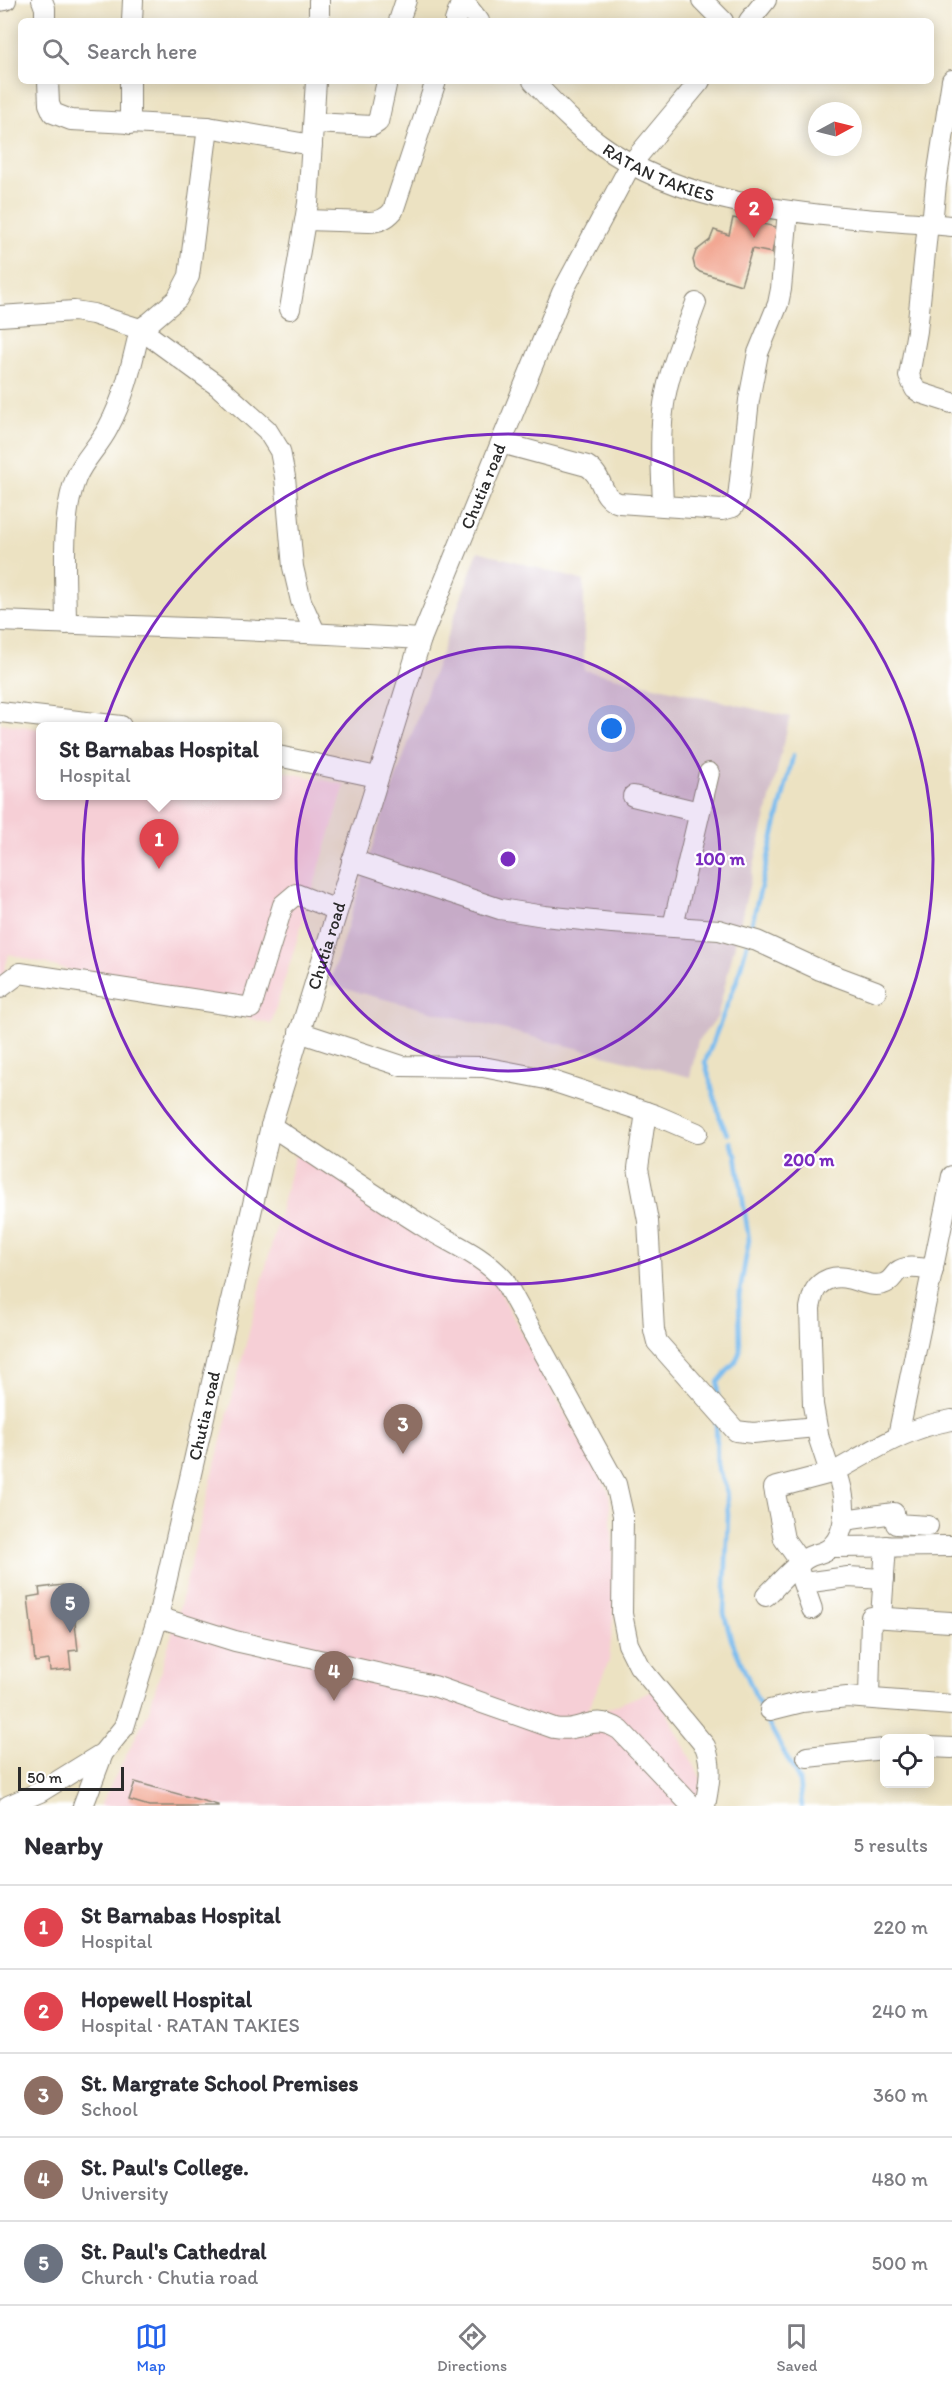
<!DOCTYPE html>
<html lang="en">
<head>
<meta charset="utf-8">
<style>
  body { margin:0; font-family:Itim,sans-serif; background:#f7f7f7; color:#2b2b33 }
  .controls { position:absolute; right:18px; bottom:18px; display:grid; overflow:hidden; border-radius:9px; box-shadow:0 3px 15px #0003 }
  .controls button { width:54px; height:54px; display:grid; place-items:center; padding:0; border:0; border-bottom:2px solid #e1e1e2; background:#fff; color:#2b2b33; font:30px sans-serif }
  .compass { position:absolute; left:808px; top:102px; width:54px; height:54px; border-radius:50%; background:#fff; box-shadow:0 3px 15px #0003; rotate:83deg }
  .scale { position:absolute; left:18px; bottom:15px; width:106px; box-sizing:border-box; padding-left:6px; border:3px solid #2b2b2b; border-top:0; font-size:16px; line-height:21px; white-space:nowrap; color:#2b2b2b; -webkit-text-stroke:4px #fff; paint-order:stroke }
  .you { position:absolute; left:612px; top:729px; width:21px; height:21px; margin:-15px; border:4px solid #fff; border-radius:50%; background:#1a73e8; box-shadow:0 0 0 9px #1a73e833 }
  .badge { display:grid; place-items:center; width:39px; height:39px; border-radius:50%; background:#2563eb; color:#fff; font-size:20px; font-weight:700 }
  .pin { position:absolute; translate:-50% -50px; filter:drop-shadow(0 2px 3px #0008) }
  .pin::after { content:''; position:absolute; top:32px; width:21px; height:18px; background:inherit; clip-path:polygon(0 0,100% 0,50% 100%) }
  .popup { position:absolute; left:36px; top:722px; width:246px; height:78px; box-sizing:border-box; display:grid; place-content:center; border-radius:9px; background:#fff; filter:drop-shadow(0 2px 4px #0005); font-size:20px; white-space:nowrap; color:#7c7c81 }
  .popup b { font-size:22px; color:#2b2b33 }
  .popup::after { content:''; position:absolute; left:50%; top:100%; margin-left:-12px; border:12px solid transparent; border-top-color:#fff }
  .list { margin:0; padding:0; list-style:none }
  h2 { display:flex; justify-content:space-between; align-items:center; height:78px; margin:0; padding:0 24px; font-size:26px }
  h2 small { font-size:20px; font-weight:400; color:#7c7c81 }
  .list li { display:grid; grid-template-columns:39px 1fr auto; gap:18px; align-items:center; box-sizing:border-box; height:84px; padding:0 24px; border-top:2px solid #e1e1e2 }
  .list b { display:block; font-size:22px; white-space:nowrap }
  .list p { margin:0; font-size:20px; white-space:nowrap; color:#7c7c81 }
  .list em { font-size:20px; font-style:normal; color:#7c7c81 }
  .icon { flex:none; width:33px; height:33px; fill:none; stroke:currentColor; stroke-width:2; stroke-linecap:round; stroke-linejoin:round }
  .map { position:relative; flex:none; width:952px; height:1806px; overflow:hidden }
  .search { position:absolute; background:#fff; box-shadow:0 3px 15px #0003; left:18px; right:18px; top:18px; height:66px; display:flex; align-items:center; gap:15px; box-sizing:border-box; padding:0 21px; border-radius:9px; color:#7c7c81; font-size:22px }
  .sheet { height:498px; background:#fff }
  nav { display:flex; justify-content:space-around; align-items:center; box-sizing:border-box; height:84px; border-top:2px solid #e1e1e2; background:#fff; font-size:16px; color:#7c7c81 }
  nav a { display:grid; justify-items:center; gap:3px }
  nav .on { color:#2563eb }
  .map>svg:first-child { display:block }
  .built { fill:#f6cfd6 }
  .industrial { fill:#d1bdc9 }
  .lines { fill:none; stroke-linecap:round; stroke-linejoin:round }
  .stream { stroke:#79bcef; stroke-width:4.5 }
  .building { fill:#f2a793 }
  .minor-casing { stroke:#8c8676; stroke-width:22 }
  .minor { stroke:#fff; stroke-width:20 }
  .ring { fill:none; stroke:#7b2cbf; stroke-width:3 }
  .labels { text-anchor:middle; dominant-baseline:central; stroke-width:4.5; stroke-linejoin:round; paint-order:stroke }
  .street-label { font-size:18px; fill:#2b2b2b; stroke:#fff }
  .centre { fill:#7b2cbf; stroke:#fff; stroke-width:3 }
  .ring-label { font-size:18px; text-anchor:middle; font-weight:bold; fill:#7b2cbf; stroke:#fff; stroke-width:4.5; stroke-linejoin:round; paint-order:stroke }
</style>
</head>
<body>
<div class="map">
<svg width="952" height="1806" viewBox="0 0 952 1806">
  <rect width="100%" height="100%" fill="#fff"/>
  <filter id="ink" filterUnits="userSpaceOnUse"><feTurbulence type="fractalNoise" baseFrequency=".0167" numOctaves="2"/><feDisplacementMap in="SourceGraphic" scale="12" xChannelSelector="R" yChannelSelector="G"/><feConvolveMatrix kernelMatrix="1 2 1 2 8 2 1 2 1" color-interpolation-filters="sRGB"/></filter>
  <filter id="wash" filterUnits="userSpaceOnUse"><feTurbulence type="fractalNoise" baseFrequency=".008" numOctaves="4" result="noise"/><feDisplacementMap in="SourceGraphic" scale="24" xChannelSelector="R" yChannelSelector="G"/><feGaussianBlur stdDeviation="1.35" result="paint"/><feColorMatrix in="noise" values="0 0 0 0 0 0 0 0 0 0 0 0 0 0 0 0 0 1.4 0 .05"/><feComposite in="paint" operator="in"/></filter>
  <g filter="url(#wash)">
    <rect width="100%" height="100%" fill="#ece2c2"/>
    <g class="built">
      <polygon points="0,723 40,729 40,796 278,796 278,770 345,785 271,1024 9,954 0,988"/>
      <polygon points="295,1154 478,1249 541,1370 609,1492 616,1588 609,1661 584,1719 655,1689 701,1779 698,1806 100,1806 148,1713 178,1614 227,1417"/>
    </g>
    <polygon class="industrial" points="478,551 584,581 584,670 790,717 717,1018 698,1041 690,1077 329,985 381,819"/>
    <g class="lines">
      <g class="stream">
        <polyline points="750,931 793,756"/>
        <polyline points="727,1134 720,1118 705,1062 738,977 747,944"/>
        <polyline points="717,1399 718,1382 736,1361 740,1351 739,1297 749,1240 736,1155 730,1142"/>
        <polyline points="716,1419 717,1466 726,1487 728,1515 724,1613 731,1639 764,1715 799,1780 802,1806"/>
      </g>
    </g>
    <g id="blocks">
      <g class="building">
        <polygon points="733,218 777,227 772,253 752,249 741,285 700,272 695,268 693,260 696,251 710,240 714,230 729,235"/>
        <polygon points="63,1585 64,1593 77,1591 78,1605 73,1605 78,1650 69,1651 71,1669 50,1671 49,1660 35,1662 28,1597 40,1595 39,1588"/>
        <polygon points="135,1782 218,1805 218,1806 149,1806 129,1800"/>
      </g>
    </g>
  </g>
  <g filter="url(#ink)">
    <use href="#blocks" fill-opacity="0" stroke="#8c8676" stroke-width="1.5"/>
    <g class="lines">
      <defs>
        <g id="minor">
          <polyline points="42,0 45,8 45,21"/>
          <polyline points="462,0 479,21"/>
          <polyline points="702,0 723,21"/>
          <polyline points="0,1 6,0"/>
          <polyline points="132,21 133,0"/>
          <polyline points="319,21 319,0"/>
          <polyline points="399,21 406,0"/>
          <polyline points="455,21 462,0"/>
          <polyline points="749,21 766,0"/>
          <polyline points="48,81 49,104 53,113 71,120 208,127 312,145"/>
          <polyline points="130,81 130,124"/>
          <path id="s1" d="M533 81C554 103 575 126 600 144 696 216 837 215 952 226"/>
          <polyline points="314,123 372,126 378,122 387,81"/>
          <path d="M306 220 369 222C379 222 386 219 393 211L436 81"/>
          <polyline points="928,223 917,331 909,376 915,389 921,393 952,403"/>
          <polyline points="932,224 936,184 952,80"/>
          <polyline points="290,309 308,203 316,81"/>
          <polyline points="0,316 74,311 93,314 140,329 218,386 267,430 280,451 285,477 293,567 301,601 315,632"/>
          <path d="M501 443 587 466C605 477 599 497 619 503L722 510 733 507 738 498 749 400 758 353 778 304 781 289 788 211"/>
          <path d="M663 506C662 472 659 438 664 404 669 369 684 336 696 303"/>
          <path d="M0 621C140 627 281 630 421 639"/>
          <path d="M66 624C66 583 60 516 76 478 83 460 99 446 108 428 125 397 132 363 140 329L149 323 177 299 189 276 208 127"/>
          <polyline points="0,712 121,726"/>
          <polyline points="278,756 377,777"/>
          <polyline points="633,796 699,812"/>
          <polyline points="352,860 500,909 544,916 612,923 719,930 757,941 820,970 876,991"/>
          <polyline points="673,926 709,773"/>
          <polyline points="0,988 20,973 251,1008 283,905 296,894 337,910"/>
          <polyline points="299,1032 402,1066 483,1067 546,1079 655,1115 697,1133"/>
          <polyline points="646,1112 638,1168 648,1221 654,1330 657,1342 736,1431 753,1433 816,1427"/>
          <path d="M271 1126C323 1160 375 1196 428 1229 455 1245 483 1256 504 1280L616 1484 623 1515 622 1614 628 1644 639 1666 705 1746C713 1766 709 1785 705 1806"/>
          <polyline points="898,1436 952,1176"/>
          <path d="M836 1471C874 1450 908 1427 952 1420"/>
          <polyline points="844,1520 894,1513 896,1524 928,1526"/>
          <polyline points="832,1547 951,1546"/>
          <polyline points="801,1563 784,1539 774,1488 827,1474 829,1469"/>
          <polyline points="799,1572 812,1609"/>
          <polyline points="804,1583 848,1577 884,1579"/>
          <path d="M766 1596C779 1584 792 1567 807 1558 815 1553 825 1554 832 1546 850 1527 845 1493 836 1471L829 1469 819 1439 813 1405 810 1308C813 1294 814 1285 829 1279 849 1272 865 1289 883 1284 891 1282 892 1277 897 1272 907 1264 922 1269 933 1270"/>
          <path d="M158 1617 235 1641 434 1686 554 1728C584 1733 591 1712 620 1730L692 1806"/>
          <polyline points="881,1617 886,1546"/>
          <polyline points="869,1697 871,1617 950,1622"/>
          <polyline points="770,1710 802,1702 847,1697 952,1705"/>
          <polyline points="930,1747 952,1748"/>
          <polyline points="807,1757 884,1749"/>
          <path id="s2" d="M8 1806 40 1792 103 1753 124 1727 158 1617 271 1126 421 639 562 293 631 164 700 81"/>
          <polyline points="83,1806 103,1753"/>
        </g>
      </defs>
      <use href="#minor" class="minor-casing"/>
      <use href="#minor" class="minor"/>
    </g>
  </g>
  <circle cx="508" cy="859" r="212" fill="#7b2cbf" fill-opacity=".12"/>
  <g class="ring">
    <circle cx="508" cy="859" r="212"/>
    <circle cx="508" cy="859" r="425"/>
  </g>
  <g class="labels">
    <g class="street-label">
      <text stroke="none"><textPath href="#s1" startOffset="158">RATAN TAKIES</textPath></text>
      <text stroke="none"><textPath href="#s2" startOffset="1436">Chutia road</textPath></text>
      <text stroke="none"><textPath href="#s2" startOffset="950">Chutia road</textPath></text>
      <text stroke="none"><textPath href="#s2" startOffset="464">Chutia road</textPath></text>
    </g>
  </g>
  <circle cx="508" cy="859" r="9" class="centre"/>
  <g class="ring-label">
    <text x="720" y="865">100 m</text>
    <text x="809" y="1166">200 m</text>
  </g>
</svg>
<div class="controls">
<button><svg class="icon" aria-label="locate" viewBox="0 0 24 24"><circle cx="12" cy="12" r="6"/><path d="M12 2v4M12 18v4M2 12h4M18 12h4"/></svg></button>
</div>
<svg class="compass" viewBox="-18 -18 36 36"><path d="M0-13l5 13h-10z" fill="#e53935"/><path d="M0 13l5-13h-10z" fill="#7c7c81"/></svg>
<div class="scale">50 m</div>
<div class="you"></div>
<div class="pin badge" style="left:159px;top:869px;background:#e0444e">1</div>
<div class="popup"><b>St Barnabas Hospital</b>Hospital</div>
<div class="pin badge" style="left:754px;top:238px;background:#e0444e">2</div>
<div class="pin badge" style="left:403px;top:1454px;background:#8d6e63">3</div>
<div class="pin badge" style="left:334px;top:1701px;background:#8d6e63">4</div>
<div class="pin badge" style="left:70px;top:1633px;background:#6b7280">5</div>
<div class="search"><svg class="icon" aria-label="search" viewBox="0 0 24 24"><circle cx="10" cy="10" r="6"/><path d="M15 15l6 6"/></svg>Search here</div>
</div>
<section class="sheet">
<h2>Nearby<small>5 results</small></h2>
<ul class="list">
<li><span class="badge" style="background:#e0444e">1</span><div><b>St Barnabas Hospital</b><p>Hospital</p></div><em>220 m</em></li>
<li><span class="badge" style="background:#e0444e">2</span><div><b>Hopewell Hospital</b><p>Hospital · RATAN TAKIES</p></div><em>240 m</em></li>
<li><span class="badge" style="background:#8d6e63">3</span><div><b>St. Margrate School Premises</b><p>School</p></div><em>360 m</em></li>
<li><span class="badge" style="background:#8d6e63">4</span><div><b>St. Paul's College.</b><p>University</p></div><em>480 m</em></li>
<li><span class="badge" style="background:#6b7280">5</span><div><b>St. Paul's Cathedral</b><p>Church · Chutia road</p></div><em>500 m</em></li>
</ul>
</section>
<nav>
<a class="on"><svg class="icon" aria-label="map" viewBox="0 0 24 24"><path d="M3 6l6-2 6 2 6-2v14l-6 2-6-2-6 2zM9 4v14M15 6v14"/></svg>Map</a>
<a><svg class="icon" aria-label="directions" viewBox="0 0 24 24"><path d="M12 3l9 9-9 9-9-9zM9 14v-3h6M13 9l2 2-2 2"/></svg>Directions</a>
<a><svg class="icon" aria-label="saved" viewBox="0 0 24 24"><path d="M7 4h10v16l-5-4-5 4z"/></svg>Saved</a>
</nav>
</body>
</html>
